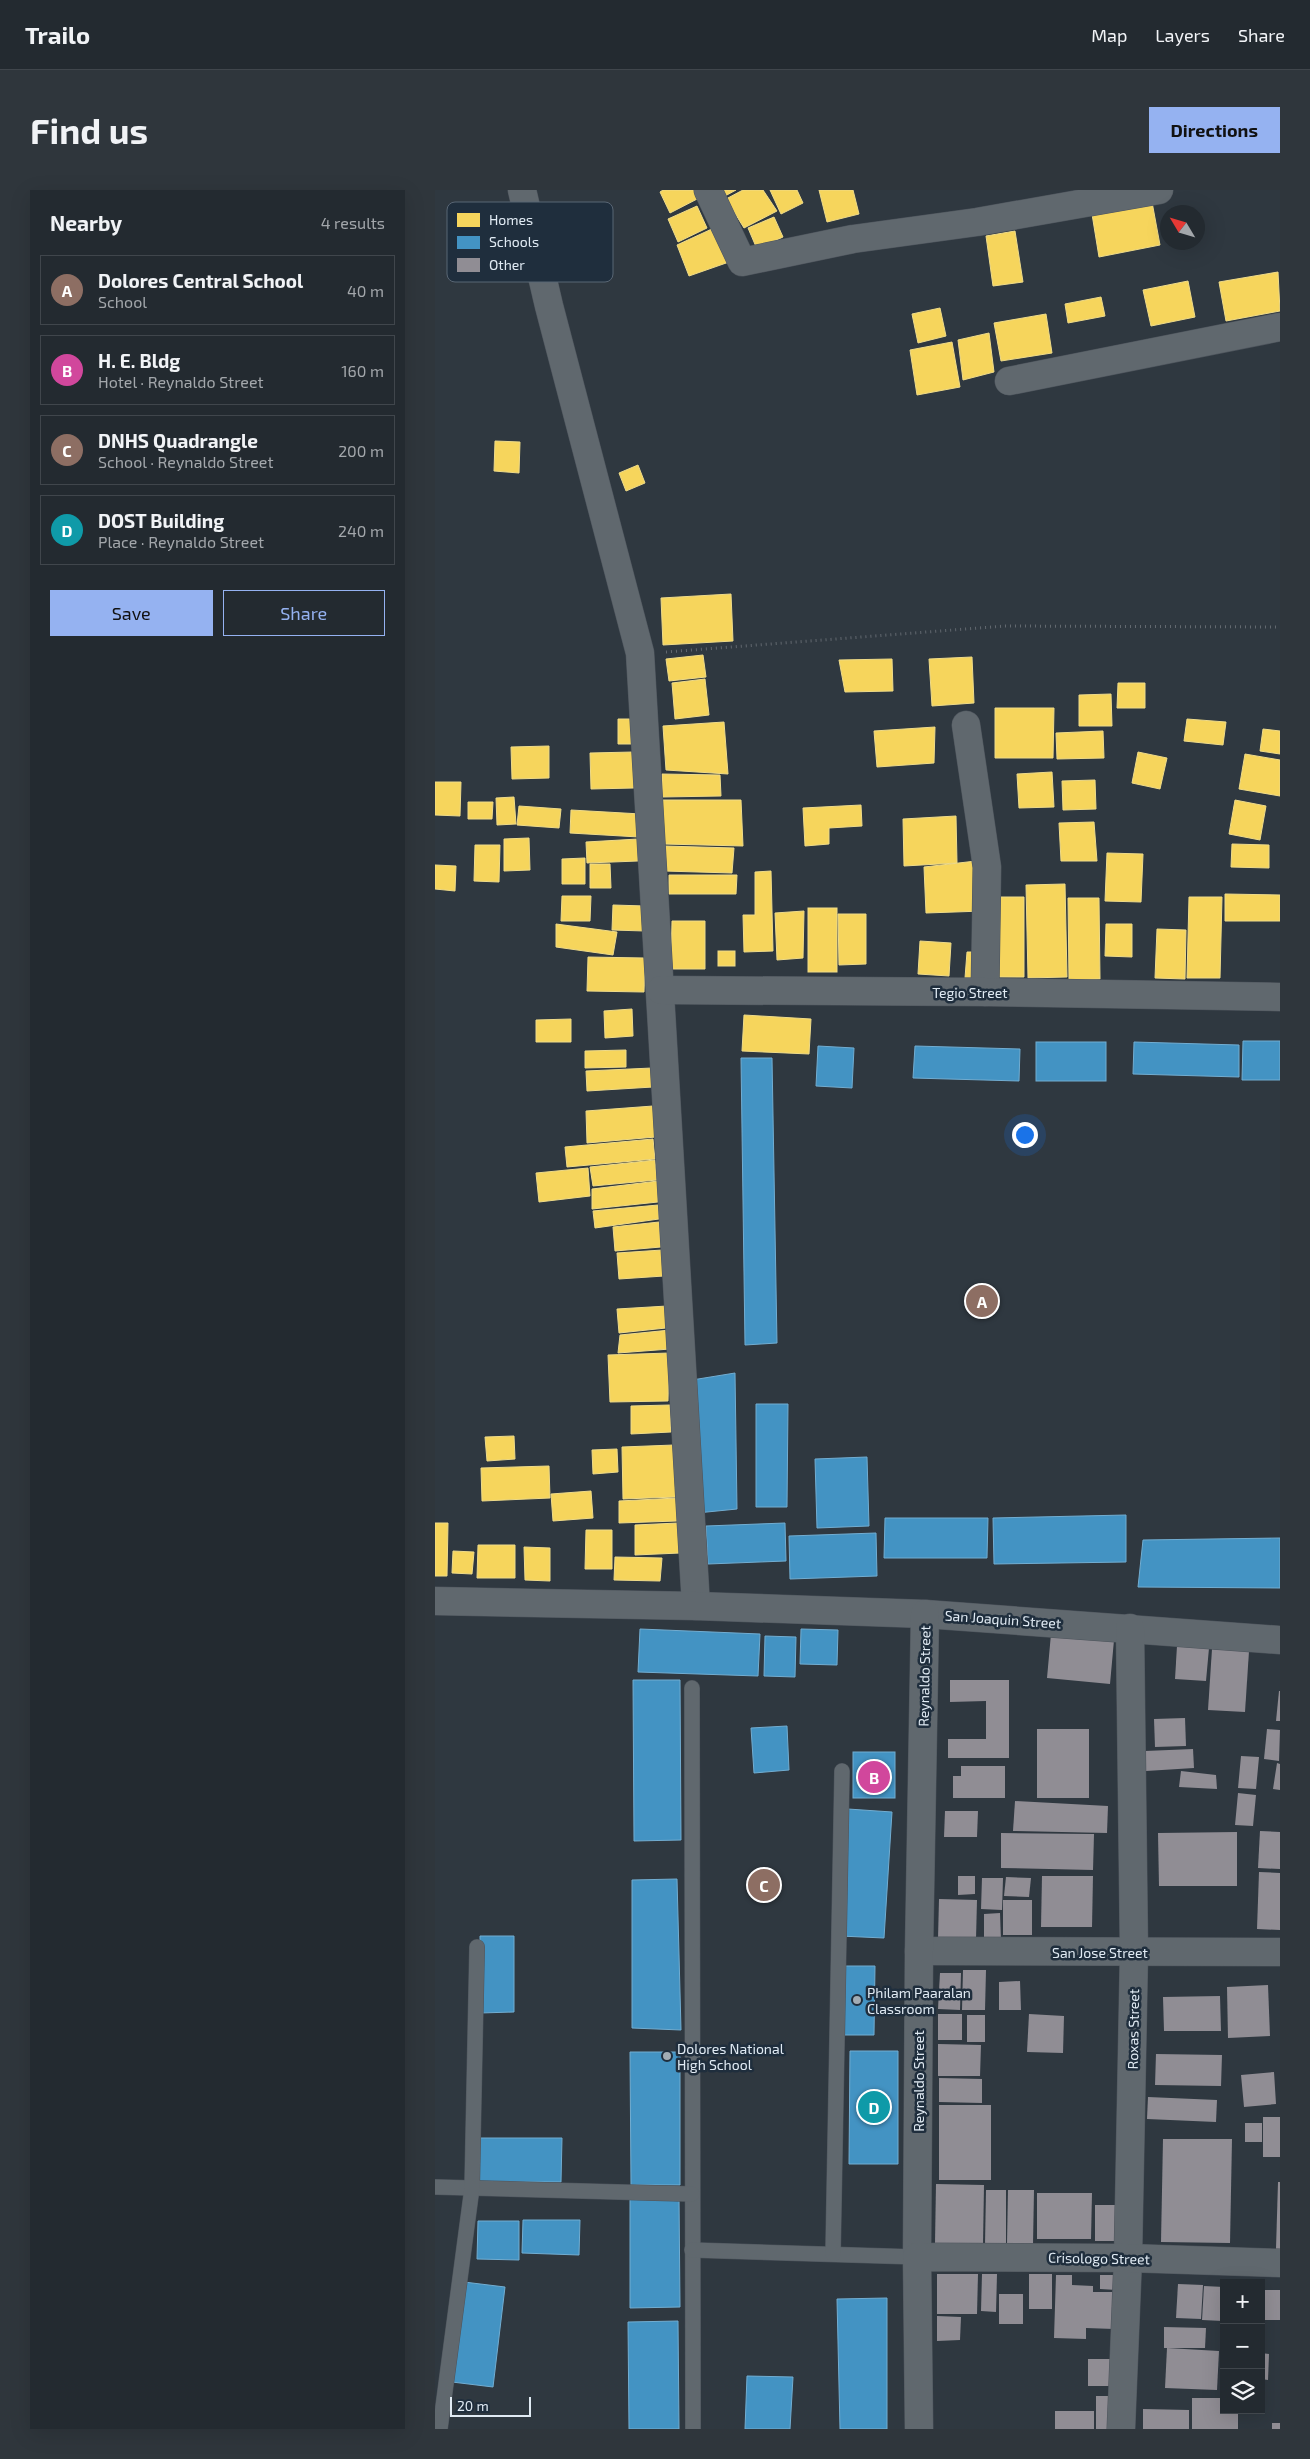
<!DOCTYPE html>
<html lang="en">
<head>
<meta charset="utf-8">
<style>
  body { margin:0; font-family:"Exo 2",sans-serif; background:#2f363c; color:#f1f3f6 }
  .controls { position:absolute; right:15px; bottom:15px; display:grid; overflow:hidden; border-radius:0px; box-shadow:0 5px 20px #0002 }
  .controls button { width:45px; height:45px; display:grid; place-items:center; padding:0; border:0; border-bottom:1px solid #40464c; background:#232a30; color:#f1f3f6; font:25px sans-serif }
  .compass { position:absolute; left:725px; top:15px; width:45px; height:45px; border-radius:50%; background:#232a30; box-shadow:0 5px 20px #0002; rotate:308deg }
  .scale { position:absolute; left:15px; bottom:12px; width:81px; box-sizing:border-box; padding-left:5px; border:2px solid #e0eaf3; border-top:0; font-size:14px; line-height:18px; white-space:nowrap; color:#e0eaf3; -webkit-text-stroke:4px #1f2e3d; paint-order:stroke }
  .you { position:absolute; left:589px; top:944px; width:18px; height:18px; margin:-12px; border:4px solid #fff; border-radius:50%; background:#1a73e8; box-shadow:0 0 0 8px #1a73e833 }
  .badge { display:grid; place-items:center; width:32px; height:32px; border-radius:50%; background:#95b2f1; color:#fff; font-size:16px; font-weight:700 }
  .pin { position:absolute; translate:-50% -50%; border:2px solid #fff; box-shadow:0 1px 5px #0006 }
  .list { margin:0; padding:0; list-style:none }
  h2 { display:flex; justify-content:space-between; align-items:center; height:65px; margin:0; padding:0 20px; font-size:21px }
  h2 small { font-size:16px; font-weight:400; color:#a3a7ab }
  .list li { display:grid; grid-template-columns:32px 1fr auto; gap:15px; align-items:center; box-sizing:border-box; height:70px; margin:0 10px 10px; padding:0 10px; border:1px solid #40464c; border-radius:0px }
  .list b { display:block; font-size:19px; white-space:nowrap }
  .list p { margin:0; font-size:16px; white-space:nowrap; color:#a3a7ab }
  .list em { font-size:16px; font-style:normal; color:#a3a7ab }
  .actions { display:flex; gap:10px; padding:15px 20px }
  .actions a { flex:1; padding:11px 0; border:1px solid #95b2f1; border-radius:0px; text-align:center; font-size:18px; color:#95b2f1 }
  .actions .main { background:#95b2f1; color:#111 }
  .icon { flex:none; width:28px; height:28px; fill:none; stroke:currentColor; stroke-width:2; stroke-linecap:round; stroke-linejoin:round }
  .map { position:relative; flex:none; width:845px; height:2239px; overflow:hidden; border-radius:0px }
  header { display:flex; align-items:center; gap:30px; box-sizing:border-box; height:70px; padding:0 25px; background:#232a30; border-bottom:1px solid #40464c }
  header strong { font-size:24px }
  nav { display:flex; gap:28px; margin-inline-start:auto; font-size:18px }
  .intro { display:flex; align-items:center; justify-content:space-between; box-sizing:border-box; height:120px; padding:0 30px }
  h1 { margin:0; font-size:35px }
  .button { padding:12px 22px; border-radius:0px; background:#95b2f1; color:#111; font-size:18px; font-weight:700 }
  main { display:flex; gap:30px; padding:0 30px }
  aside { flex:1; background:#232a30; border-radius:0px; box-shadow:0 5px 20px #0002 }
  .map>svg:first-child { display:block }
  .homes { fill:#f6d55c; stroke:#efdb89 }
  .schools { fill:#4393c3; stroke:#72add1 }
  .building { fill:#908d94 }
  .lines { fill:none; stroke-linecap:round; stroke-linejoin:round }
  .service-casing { stroke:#4d545c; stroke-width:16 }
  .minor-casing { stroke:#4d545c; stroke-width:29 }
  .tertiary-casing { stroke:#4d545c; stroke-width:29 }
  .path { stroke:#62686f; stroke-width:3; stroke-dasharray:1 4; stroke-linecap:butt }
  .service { stroke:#60686e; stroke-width:15 }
  .minor { stroke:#60686e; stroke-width:28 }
  .tertiary { stroke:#60686e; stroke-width:28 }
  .poi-dot { fill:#a2acb4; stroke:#1f2e3d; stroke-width:2 }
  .labels { text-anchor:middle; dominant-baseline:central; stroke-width:5; stroke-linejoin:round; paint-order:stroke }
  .street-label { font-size:14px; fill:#e0eaf3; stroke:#1f2e3d }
  .poi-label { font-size:14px; fill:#e0eaf3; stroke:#1f2e3d; text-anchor:start }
  .key { fill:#1f2e3d; stroke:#596674; stroke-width:1 }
  .key-label { font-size:14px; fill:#e0eaf3 }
</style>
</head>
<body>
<header>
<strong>Trailo</strong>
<nav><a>Map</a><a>Layers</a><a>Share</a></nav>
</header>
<div class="intro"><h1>Find us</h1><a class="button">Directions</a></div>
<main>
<aside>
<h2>Nearby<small>4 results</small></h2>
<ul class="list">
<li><span class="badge" style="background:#8d6e63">A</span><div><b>Dolores Central School</b><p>School</p></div><em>40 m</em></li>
<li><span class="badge" style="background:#d1479c">B</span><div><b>H. E. Bldg</b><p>Hotel · Reynaldo Street</p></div><em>160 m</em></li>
<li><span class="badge" style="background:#8d6e63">C</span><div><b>DNHS Quadrangle</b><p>School · Reynaldo Street</p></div><em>200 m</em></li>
<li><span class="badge" style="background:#0f9aa8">D</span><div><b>DOST Building</b><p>Place · Reynaldo Street</p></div><em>240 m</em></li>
</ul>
<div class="actions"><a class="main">Save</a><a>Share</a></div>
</aside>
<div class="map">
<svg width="845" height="2239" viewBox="0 0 845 2239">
  <rect width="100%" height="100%" fill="#2f3840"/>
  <g class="homes">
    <polygon points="228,0 263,0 266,7 235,23 225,2"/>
    <polygon points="287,0 301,0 290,6"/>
    <polygon points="308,0 328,0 342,21 309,38 291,9"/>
    <polygon points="335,0 362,0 368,13 346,24"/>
    <polygon points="384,0 418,0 424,24 392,32"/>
    <polygon points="717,12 725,55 664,67 657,24"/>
    <polygon points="262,16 272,38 243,52 233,29"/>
    <polygon points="339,27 348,47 322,59 313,38"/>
    <polygon points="279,38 294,72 254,86 242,55"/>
    <polygon points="580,41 588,92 558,96 551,46"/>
    <polygon points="843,82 845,121 791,131 784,92"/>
    <polygon points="753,91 760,127 716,136 708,100"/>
    <polygon points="666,107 670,126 633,133 630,114"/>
    <polygon points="505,118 511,146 483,153 477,124"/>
    <polygon points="611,124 617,163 566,171 559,133"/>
    <polygon points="554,143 559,182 528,190 523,150"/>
    <polygon points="517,152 525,197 482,205 475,160"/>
    <polygon points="60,251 85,252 84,283 59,281"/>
    <polygon points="203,275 210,293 191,301 184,283"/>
    <polygon points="296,404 298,451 228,455 226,408"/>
    <polygon points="268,465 271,487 234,491 231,469"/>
    <polygon points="537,467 539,513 497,516 494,469"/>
    <polygon points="457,469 458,501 410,502 404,470"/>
    <polygon points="270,489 274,525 240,529 237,493"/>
    <polygon points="683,493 710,493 710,518 682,518"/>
    <polygon points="676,504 677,536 644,536 644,505"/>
    <polygon points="560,518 619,518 618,568 560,568"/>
    <polygon points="183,529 199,529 198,554 183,554"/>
    <polygon points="752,529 791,532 788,555 749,551"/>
    <polygon points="289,532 293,584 231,580 228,536"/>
    <polygon points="500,537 499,573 442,577 439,541"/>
    <polygon points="828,539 845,541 845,564 825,561"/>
    <polygon points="668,541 669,568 622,569 621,543"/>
    <polygon points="114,556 114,588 77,589 76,557"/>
    <polygon points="198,562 199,598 156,599 155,563"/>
    <polygon points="703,562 732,568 725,599 697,593"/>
    <polygon points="810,564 845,570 845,606 804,599"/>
    <polygon points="617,582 619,617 584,618 582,584"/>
    <polygon points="227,584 285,585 286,606 227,607"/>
    <polygon points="660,590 661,619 628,620 627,591"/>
    <polygon points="0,592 26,592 25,626 0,625"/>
    <polygon points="79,607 81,634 62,635 61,608"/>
    <polygon points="227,610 306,610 308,656 229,654"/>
    <polygon points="800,610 831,616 825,650 794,644"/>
    <polygon points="33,612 58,612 57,629 33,629"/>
    <polygon points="426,615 427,636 394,638 394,654 370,656 368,618"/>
    <polygon points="84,616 126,619 124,638 82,635"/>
    <polygon points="136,620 206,624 204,647 135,643"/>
    <polygon points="521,626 522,673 469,676 468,629"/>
    <polygon points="659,632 662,671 626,671 624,633"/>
    <polygon points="94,648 95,680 69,681 69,649"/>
    <polygon points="203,649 203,671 152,673 151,652"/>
    <polygon points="797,654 834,655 834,678 796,677"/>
    <polygon points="40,655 65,655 64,692 39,691"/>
    <polygon points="229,656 299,658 297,683 229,681"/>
    <polygon points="672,663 708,664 706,712 670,711"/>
    <polygon points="150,668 150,694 127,694 127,669"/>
    <polygon points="541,671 548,721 491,723 489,677"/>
    <polygon points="155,674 175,674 176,698 155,698"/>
    <polygon points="0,675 21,676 20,701 0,699"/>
    <polygon points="336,681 338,761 309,762 308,725 320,725 320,682"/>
    <polygon points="234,685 302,685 301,704 234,704"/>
    <polygon points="630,694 632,787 593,788 591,695"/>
    <polygon points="790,704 845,705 845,731 790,731"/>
    <polygon points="127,706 156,706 155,731 126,731"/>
    <polygon points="560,707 589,707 589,787 559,787"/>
    <polygon points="754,707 787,707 785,788 752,788"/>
    <polygon points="633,708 664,708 665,789 634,790"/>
    <polygon points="178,715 210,716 210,741 177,740"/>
    <rect x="373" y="718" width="29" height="64"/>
    <polygon points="369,721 368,768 342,770 340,723"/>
    <polygon points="403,724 431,724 431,774 404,775"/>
    <polygon points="237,731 270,731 270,779 236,779"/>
    <polygon points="121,734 182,742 178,765 121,757"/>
    <polygon points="671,734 697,734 697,767 670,766"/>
    <polygon points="722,739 751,740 750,789 720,788"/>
    <polygon points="485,751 516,753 514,786 483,784"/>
    <rect x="283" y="761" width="17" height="15"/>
    <polygon points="532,762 547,762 546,788 530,788"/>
    <polygon points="153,767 210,768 209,802 152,801"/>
    <polygon points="197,819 198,846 170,848 169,821"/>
    <polygon points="309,825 376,829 374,864 307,861"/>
    <polygon points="136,829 136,852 101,852 101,830"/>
    <polygon points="191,860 191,877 150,878 150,861"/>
    <polygon points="217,878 218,897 152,901 151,881"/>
    <polygon points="218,916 221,947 152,953 151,921"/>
    <polygon points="218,949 220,969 132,977 130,957"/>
    <polygon points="220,970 222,990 158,996 155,977"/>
    <polygon points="153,978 155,1006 104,1012 101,983"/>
    <polygon points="223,991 223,1012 157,1019 157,999"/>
    <polygon points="223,1015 224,1029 160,1038 158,1021"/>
    <polygon points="224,1032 226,1057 180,1061 178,1037"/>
    <polygon points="227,1060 229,1086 184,1089 182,1063"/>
    <polygon points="232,1116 231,1138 184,1143 182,1119"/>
    <polygon points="235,1140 235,1159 183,1163 185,1145"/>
    <polygon points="234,1163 233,1211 175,1212 173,1165"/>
    <polygon points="235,1215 236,1242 196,1244 196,1216"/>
    <polygon points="79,1246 80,1269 52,1271 50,1247"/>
    <polygon points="239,1255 241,1307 188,1309 187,1257"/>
    <polygon points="182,1259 183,1282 158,1284 157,1260"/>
    <polygon points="114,1276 115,1308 47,1311 46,1278"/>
    <polygon points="156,1301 158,1328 118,1331 116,1304"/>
    <polygon points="242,1308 242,1331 184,1333 184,1311"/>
    <polygon points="0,1333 13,1333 12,1386 0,1386"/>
    <polygon points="243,1333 245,1363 200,1365 200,1335"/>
    <polygon points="151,1340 177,1340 177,1379 150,1379"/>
    <polygon points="43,1355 80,1355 80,1388 42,1388"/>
    <polygon points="89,1357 115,1358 115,1391 90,1390"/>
    <polygon points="18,1361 39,1362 37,1384 17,1383"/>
    <polygon points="180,1367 227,1368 225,1391 179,1390"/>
  </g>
  <g class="schools">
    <polygon points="808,851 845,851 845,890 807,890"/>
    <rect x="601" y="852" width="70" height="39"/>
    <polygon points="699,852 804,855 804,887 698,884"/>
    <polygon points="383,856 419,858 417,898 381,896"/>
    <polygon points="480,856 585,859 584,891 478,888"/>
    <polygon points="306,868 337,868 342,1153 310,1155"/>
    <polygon points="300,1183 302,1319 262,1323 257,1190"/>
    <polygon points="321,1214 353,1214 352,1317 321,1317"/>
    <polygon points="432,1267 434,1336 382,1338 380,1269"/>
    <polygon points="691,1325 691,1372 559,1374 558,1328"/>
    <polygon points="450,1328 553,1328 552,1368 449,1368"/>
    <polygon points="350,1333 351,1371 273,1374 271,1336"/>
    <polygon points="441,1343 442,1386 355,1389 354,1346"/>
    <polygon points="845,1348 845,1398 703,1397 708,1350"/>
    <polygon points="205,1439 325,1444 323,1486 203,1482"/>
    <polygon points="366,1439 403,1440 402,1475 365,1474"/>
    <polygon points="330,1446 361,1447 360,1487 329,1486"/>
    <polygon points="198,1490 245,1490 246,1650 199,1651"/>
    <polygon points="352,1536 354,1580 319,1583 316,1538"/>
    <rect x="418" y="1562" width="42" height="46"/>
    <polygon points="413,1619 457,1622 449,1748 405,1746"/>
    <polygon points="242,1689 246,1840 197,1838 197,1690"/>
    <polygon points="45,1746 79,1746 79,1822 45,1823"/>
    <polygon points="406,1776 440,1776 439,1845 405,1845"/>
    <polygon points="415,1861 463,1861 463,1974 414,1974"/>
    <polygon points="195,1862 245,1862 245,1995 196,1995"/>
    <polygon points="42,1948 127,1948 126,1992 43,1992"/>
    <polygon points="195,2007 244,2007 245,2117 195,2118"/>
    <polygon points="88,2030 145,2030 144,2065 87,2063"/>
    <polygon points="43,2031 84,2031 84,2070 42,2069"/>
    <polygon points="29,2092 70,2097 58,2197 17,2192"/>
    <polygon points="452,2108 452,2239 405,2239 402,2109"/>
    <polygon points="243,2131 244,2239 194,2239 193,2132"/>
    <polygon points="312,2186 358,2187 355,2239 310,2239"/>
  </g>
  <g class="building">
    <polygon points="616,1444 679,1450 675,1494 612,1488"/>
    <polygon points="742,1456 774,1458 771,1491 740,1489"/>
    <polygon points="777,1459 814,1461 810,1522 773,1520"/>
    <polygon points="515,1490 574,1490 574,1568 513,1568 513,1549 551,1549 551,1511 515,1512"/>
    <polygon points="844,1501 845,1501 845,1531 841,1531"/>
    <polygon points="750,1528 751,1556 720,1557 719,1529"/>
    <rect x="602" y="1539" width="52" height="69"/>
    <polygon points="832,1539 845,1540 844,1571 829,1569"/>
    <polygon points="758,1559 759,1578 711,1581 710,1561"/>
    <polygon points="806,1566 824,1567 821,1599 803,1598"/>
    <polygon points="842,1573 845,1574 845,1600 838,1599"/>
    <polygon points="526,1576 570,1576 570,1608 518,1608 518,1586 526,1586"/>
    <polygon points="746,1581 781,1585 782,1599 744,1597"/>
    <polygon points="803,1603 821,1605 818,1636 800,1635"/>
    <polygon points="580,1611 673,1616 672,1643 578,1641"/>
    <polygon points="510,1621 543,1621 542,1647 509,1647"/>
    <polygon points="825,1641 845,1642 845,1679 823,1678"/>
    <polygon points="802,1642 802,1696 724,1696 723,1643"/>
    <polygon points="566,1643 659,1644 658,1680 566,1678"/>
    <polygon points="824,1682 845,1683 845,1740 822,1739"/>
    <polygon points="523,1686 540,1686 540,1704 523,1705"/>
    <polygon points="607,1686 658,1686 657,1737 606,1737"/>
    <polygon points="571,1687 596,1688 594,1707 569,1706"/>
    <polygon points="547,1688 568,1688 567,1720 546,1719"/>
    <polygon points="504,1709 542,1710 541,1749 503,1749"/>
    <rect x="568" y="1710" width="29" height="35"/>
    <polygon points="565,1723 566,1751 549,1751 549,1724"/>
    <polygon points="528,1780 551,1780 550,1820 527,1820"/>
    <polygon points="505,1783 526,1783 525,1820 503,1819"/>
    <polygon points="585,1791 586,1820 564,1820 564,1792"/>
    <polygon points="833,1795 835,1846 793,1848 792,1797"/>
    <polygon points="785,1806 786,1841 729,1841 728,1807"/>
    <rect x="503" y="1824" width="24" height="26"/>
    <polygon points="594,1824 629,1826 628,1863 592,1862"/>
    <rect x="532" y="1825" width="18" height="27"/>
    <polygon points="503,1854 546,1855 545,1886 503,1886"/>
    <polygon points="721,1864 787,1865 786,1896 720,1895"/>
    <polygon points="839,1882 841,1914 809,1917 806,1885"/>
    <polygon points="504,1888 547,1889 547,1913 504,1912"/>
    <polygon points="713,1907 782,1910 781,1932 712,1929"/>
    <rect x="504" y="1915" width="52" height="75"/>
    <rect x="828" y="1927" width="17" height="40"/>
    <rect x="810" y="1933" width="17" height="19"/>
    <polygon points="728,1949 797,1949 795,2053 726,2052"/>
    <polygon points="843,1992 845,1992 845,2059 841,2059"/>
    <polygon points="501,1994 549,1995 548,2054 500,2053"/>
    <polygon points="551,2000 571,2000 571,2055 550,2055"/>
    <polygon points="573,2000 599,2000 598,2054 572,2054"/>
    <polygon points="602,2003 657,2003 656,2049 602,2049"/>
    <rect x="660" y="2015" width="20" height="36"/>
    <polygon points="502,2084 543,2084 542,2124 502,2124"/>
    <polygon points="547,2084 562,2084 561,2122 546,2121"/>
    <rect x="594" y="2084" width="23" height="35"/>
    <polygon points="621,2085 637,2085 637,2095 658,2096 658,2102 680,2102 679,2139 651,2138 651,2149 619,2148"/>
    <polygon points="665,2085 682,2085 682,2100 665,2099"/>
    <polygon points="743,2094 768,2095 766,2129 741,2128"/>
    <polygon points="769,2096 789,2097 788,2131 767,2130"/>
    <rect x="826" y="2100" width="19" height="30"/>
    <rect x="564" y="2104" width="24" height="30"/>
    <polygon points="502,2126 526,2127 525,2150 502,2151"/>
    <polygon points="729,2137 771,2138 770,2158 729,2158"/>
    <polygon points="732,2158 784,2161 782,2200 730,2198"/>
    <polygon points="826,2163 834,2164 833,2190 826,2189"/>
    <rect x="653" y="2169" width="27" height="27"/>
    <rect x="661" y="2206" width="20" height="33"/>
    <polygon points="757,2208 789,2208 789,2220 803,2220 803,2239 757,2239"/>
    <polygon points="708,2219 754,2220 754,2239 708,2239"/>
    <rect x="620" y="2221" width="39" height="18"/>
    <rect x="837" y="2233" width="8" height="6"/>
  </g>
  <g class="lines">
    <defs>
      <g id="service">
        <polyline points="257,1498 258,2239"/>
        <polyline points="0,1997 257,2004"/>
        <polyline points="257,2060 482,2067"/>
        <polyline points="398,2064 407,1581"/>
        <polyline points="5,2239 37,1998 42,1757"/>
      </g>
      <g id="minor">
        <polyline points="87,0 114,116 205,463 261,1416"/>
        <polyline points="273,0 307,72 418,49 542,32 724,0"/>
        <polyline points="574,191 845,137"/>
        <polyline points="531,535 552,677 550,802"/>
        <polyline points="226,800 550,802 845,807"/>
        <polyline points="0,1411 261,1416 490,1424 845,1450"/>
        <polyline points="484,1761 845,1762"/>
        <polyline points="482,2067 484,1761 490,1424"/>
        <polyline points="686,2239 693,2068 699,1762 695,1438"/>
      </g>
      <polyline id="tertiary" points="484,2239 482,2067 693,2068 845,2073"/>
    </defs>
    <use href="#service" class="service-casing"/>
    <use href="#minor" class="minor-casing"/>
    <use href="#tertiary" class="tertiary-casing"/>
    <polyline class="path" points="231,462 570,436 845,437"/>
    <use href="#service" class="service"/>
    <use href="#minor" class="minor"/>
    <use href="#tertiary" class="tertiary"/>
  </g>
  <g class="poi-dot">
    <circle cx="422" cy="1810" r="5"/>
    <circle cx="232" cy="1866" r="5"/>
  </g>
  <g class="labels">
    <g class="street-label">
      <text x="535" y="802">Tegio Street</text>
      <text transform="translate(568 1429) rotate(4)">San Joaquin Street</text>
      <text transform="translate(489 1486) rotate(-89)">Reynaldo Street</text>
      <text x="665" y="1762">San Jose Street</text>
      <text transform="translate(698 1839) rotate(-89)">Roxas Street</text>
      <text transform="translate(483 1891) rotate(-90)">Reynaldo Street</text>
      <text transform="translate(664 2068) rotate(1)">Crisologo Street</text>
    </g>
    <g class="poi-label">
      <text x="432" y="1802">Philam Paaralan<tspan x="432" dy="16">Classroom</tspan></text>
      <text x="242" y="1858">Dolores National<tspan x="242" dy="16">High School</tspan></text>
    </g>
  </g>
  <rect x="12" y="12" width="166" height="80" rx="8" class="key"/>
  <rect x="22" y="23" width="23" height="14" fill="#f6d55c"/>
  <rect x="22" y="46" width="23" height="13" fill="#4393c3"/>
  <rect x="22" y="68" width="23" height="14" fill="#908d94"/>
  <g class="key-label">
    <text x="54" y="35">Homes</text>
    <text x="54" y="57">Schools</text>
    <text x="54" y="80">Other</text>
  </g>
</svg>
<div class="controls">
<button>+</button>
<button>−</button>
<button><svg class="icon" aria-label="layers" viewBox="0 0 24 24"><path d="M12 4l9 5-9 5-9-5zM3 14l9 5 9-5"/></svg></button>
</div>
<svg class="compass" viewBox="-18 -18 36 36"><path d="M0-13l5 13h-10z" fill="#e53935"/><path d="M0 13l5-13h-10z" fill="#a3a7ab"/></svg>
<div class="scale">20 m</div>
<div class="you"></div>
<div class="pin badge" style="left:547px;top:1111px;background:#8d6e63">A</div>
<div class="pin badge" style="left:439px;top:1587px;background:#d1479c">B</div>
<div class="pin badge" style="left:329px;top:1695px;background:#8d6e63">C</div>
<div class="pin badge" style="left:439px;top:1917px;background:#0f9aa8">D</div>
</div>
</main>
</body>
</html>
